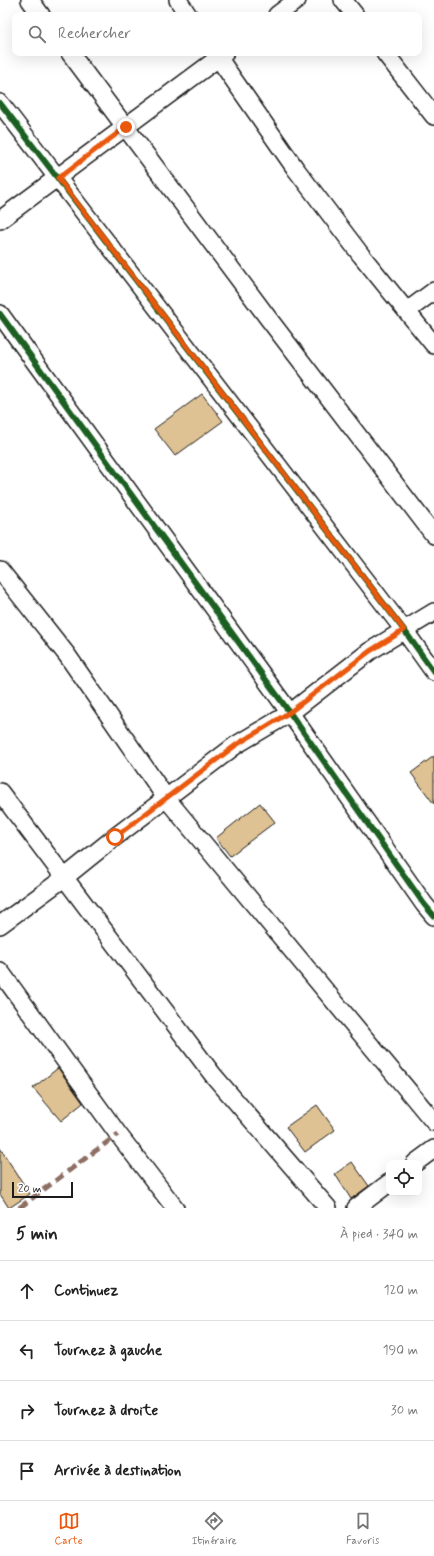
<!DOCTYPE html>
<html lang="fr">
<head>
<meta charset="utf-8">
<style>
  body { margin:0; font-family:Mynerve,sans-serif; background:#f6f6f6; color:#222 }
  .controls { position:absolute; right:12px; bottom:12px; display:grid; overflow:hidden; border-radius:8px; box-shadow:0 4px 16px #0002 }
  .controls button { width:36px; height:36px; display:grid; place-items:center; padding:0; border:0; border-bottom:1px solid #e0e0e0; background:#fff; color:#222; font:20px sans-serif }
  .scale { position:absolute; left:12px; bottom:10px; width:61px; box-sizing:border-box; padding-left:4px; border:2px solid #1c1c1c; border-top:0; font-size:11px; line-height:14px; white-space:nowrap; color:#1c1c1c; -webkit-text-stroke:3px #fff; paint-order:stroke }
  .stop { position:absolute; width:12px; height:12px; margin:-9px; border:3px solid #ea580c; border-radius:50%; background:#fff }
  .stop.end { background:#ea580c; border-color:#fff; box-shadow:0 1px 4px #0008 }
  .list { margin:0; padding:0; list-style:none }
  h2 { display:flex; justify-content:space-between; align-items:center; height:52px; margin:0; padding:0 16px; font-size:17px }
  h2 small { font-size:13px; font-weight:400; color:#767676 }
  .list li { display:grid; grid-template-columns:26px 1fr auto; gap:12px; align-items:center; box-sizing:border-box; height:60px; padding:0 16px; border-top:1px solid #e0e0e0 }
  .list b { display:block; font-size:15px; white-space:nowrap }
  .list em { font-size:13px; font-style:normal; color:#767676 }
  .icon { flex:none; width:22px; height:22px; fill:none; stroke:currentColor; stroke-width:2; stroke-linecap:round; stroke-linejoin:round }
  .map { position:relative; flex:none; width:434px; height:1208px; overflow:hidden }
  .search { position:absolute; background:#fff; box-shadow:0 4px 16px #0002; left:12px; right:12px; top:12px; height:44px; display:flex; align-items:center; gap:10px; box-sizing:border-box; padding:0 14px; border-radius:8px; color:#767676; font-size:15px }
  .sheet { height:292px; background:#fff }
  nav { display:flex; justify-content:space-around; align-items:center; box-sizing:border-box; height:56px; border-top:1px solid #e0e0e0; background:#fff; font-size:11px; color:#767676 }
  nav a { display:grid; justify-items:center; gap:2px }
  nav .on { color:#ea580c }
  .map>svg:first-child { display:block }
  .building { fill:#dfc293; stroke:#1c1c1c }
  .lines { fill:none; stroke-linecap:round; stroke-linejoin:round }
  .street-casing { stroke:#1c1c1c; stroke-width:20 }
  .street { stroke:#fff; stroke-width:17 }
  .quiet { stroke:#8d6e63; stroke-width:5; stroke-dasharray:10 5; stroke-linecap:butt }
  .cycleway-casing { stroke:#fff; stroke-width:8 }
  .cycleway { stroke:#1b5e20; stroke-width:6 }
  .route { stroke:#ea580c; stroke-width:5 }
</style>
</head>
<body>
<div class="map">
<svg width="434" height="1208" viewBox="0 0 434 1208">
  <rect width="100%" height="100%" fill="#fff"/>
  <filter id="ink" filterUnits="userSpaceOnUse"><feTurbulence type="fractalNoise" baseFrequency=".025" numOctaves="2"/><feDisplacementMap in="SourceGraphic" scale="8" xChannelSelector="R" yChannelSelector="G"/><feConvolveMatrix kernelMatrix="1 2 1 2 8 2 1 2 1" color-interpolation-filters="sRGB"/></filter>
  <g filter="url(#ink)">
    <g class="building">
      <polygon points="202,394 223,421 175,456 154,429"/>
      <polygon points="434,756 434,804 411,773"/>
      <polygon points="260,803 275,822 230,856 216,838"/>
      <polygon points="58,1068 83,1103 61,1121 33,1088"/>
      <polygon points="317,1105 335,1130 305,1152 286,1127"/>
      <polygon points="0,1148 30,1194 9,1208 0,1194"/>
      <polygon points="352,1162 369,1186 351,1199 335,1174"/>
    </g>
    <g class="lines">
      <defs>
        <g id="street">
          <polyline points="30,0 41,15"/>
          <polyline points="178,0 188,15"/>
          <polyline points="343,0 355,15"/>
          <polyline points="277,15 297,0"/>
          <polyline points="70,53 268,318 434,535"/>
          <polyline points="215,53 295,168 361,255 434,345"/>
          <polyline points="385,53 434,116"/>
          <polyline points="0,103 404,630 434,672"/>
          <polyline points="0,220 225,53"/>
          <polyline points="407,311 434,291"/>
          <polyline points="0,314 290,713 424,904 434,916"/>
          <polyline points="0,570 67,655 166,798 434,1122"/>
          <polyline points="0,792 213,1075 328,1208"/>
          <polyline points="0,925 64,878 115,837 236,745 290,713 370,651 434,612"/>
          <polyline points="0,971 118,1134 175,1208"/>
          <polyline points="415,1163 434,1149"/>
          <polyline points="356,1208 389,1183"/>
        </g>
      </defs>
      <use href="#street" class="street-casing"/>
      <use href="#street" class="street"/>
      <polyline class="quiet" points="19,1208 118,1134"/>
      <defs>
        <g id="cycleway">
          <polyline points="0,103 404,630 434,672"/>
          <polyline points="0,314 290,713 424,904 434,916"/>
        </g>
      </defs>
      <use href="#cycleway" class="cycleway-casing"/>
      <use href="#cycleway" class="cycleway"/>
    </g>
  </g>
  <g class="lines" filter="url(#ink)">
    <polyline class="route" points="115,837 236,745 290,712 370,651 404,630 58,178 126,127"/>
  </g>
</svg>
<div class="controls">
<button><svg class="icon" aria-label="locate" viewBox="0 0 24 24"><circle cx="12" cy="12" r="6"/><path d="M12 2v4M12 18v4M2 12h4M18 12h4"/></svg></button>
</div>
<div class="scale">20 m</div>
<div class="stop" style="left:115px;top:837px"></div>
<div class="stop end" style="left:126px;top:127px"></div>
<div class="search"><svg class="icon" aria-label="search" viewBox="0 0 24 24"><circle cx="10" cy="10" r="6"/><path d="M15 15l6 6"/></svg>Rechercher</div>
</div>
<section class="sheet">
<h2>5 min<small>À pied · 340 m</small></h2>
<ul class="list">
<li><svg class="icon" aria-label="ahead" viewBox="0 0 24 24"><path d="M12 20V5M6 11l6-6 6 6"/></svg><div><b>Continuez</b></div><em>120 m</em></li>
<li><svg class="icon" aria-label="left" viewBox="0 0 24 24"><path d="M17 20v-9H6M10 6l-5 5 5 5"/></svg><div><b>Tournez à gauche</b></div><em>190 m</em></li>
<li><svg class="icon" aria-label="right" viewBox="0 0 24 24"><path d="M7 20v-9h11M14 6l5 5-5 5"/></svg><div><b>Tournez à droite</b></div><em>30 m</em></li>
<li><svg class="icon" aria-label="arrive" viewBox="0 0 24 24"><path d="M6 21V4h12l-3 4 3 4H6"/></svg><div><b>Arrivée à destination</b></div></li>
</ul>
</section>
<nav>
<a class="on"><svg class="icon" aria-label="map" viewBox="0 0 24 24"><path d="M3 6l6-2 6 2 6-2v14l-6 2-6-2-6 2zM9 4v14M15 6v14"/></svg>Carte</a>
<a><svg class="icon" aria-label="directions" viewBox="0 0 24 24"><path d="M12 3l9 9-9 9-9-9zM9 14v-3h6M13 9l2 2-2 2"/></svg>Itinéraire</a>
<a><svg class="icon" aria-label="saved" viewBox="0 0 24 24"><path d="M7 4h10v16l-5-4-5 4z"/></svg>Favoris</a>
</nav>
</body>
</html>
